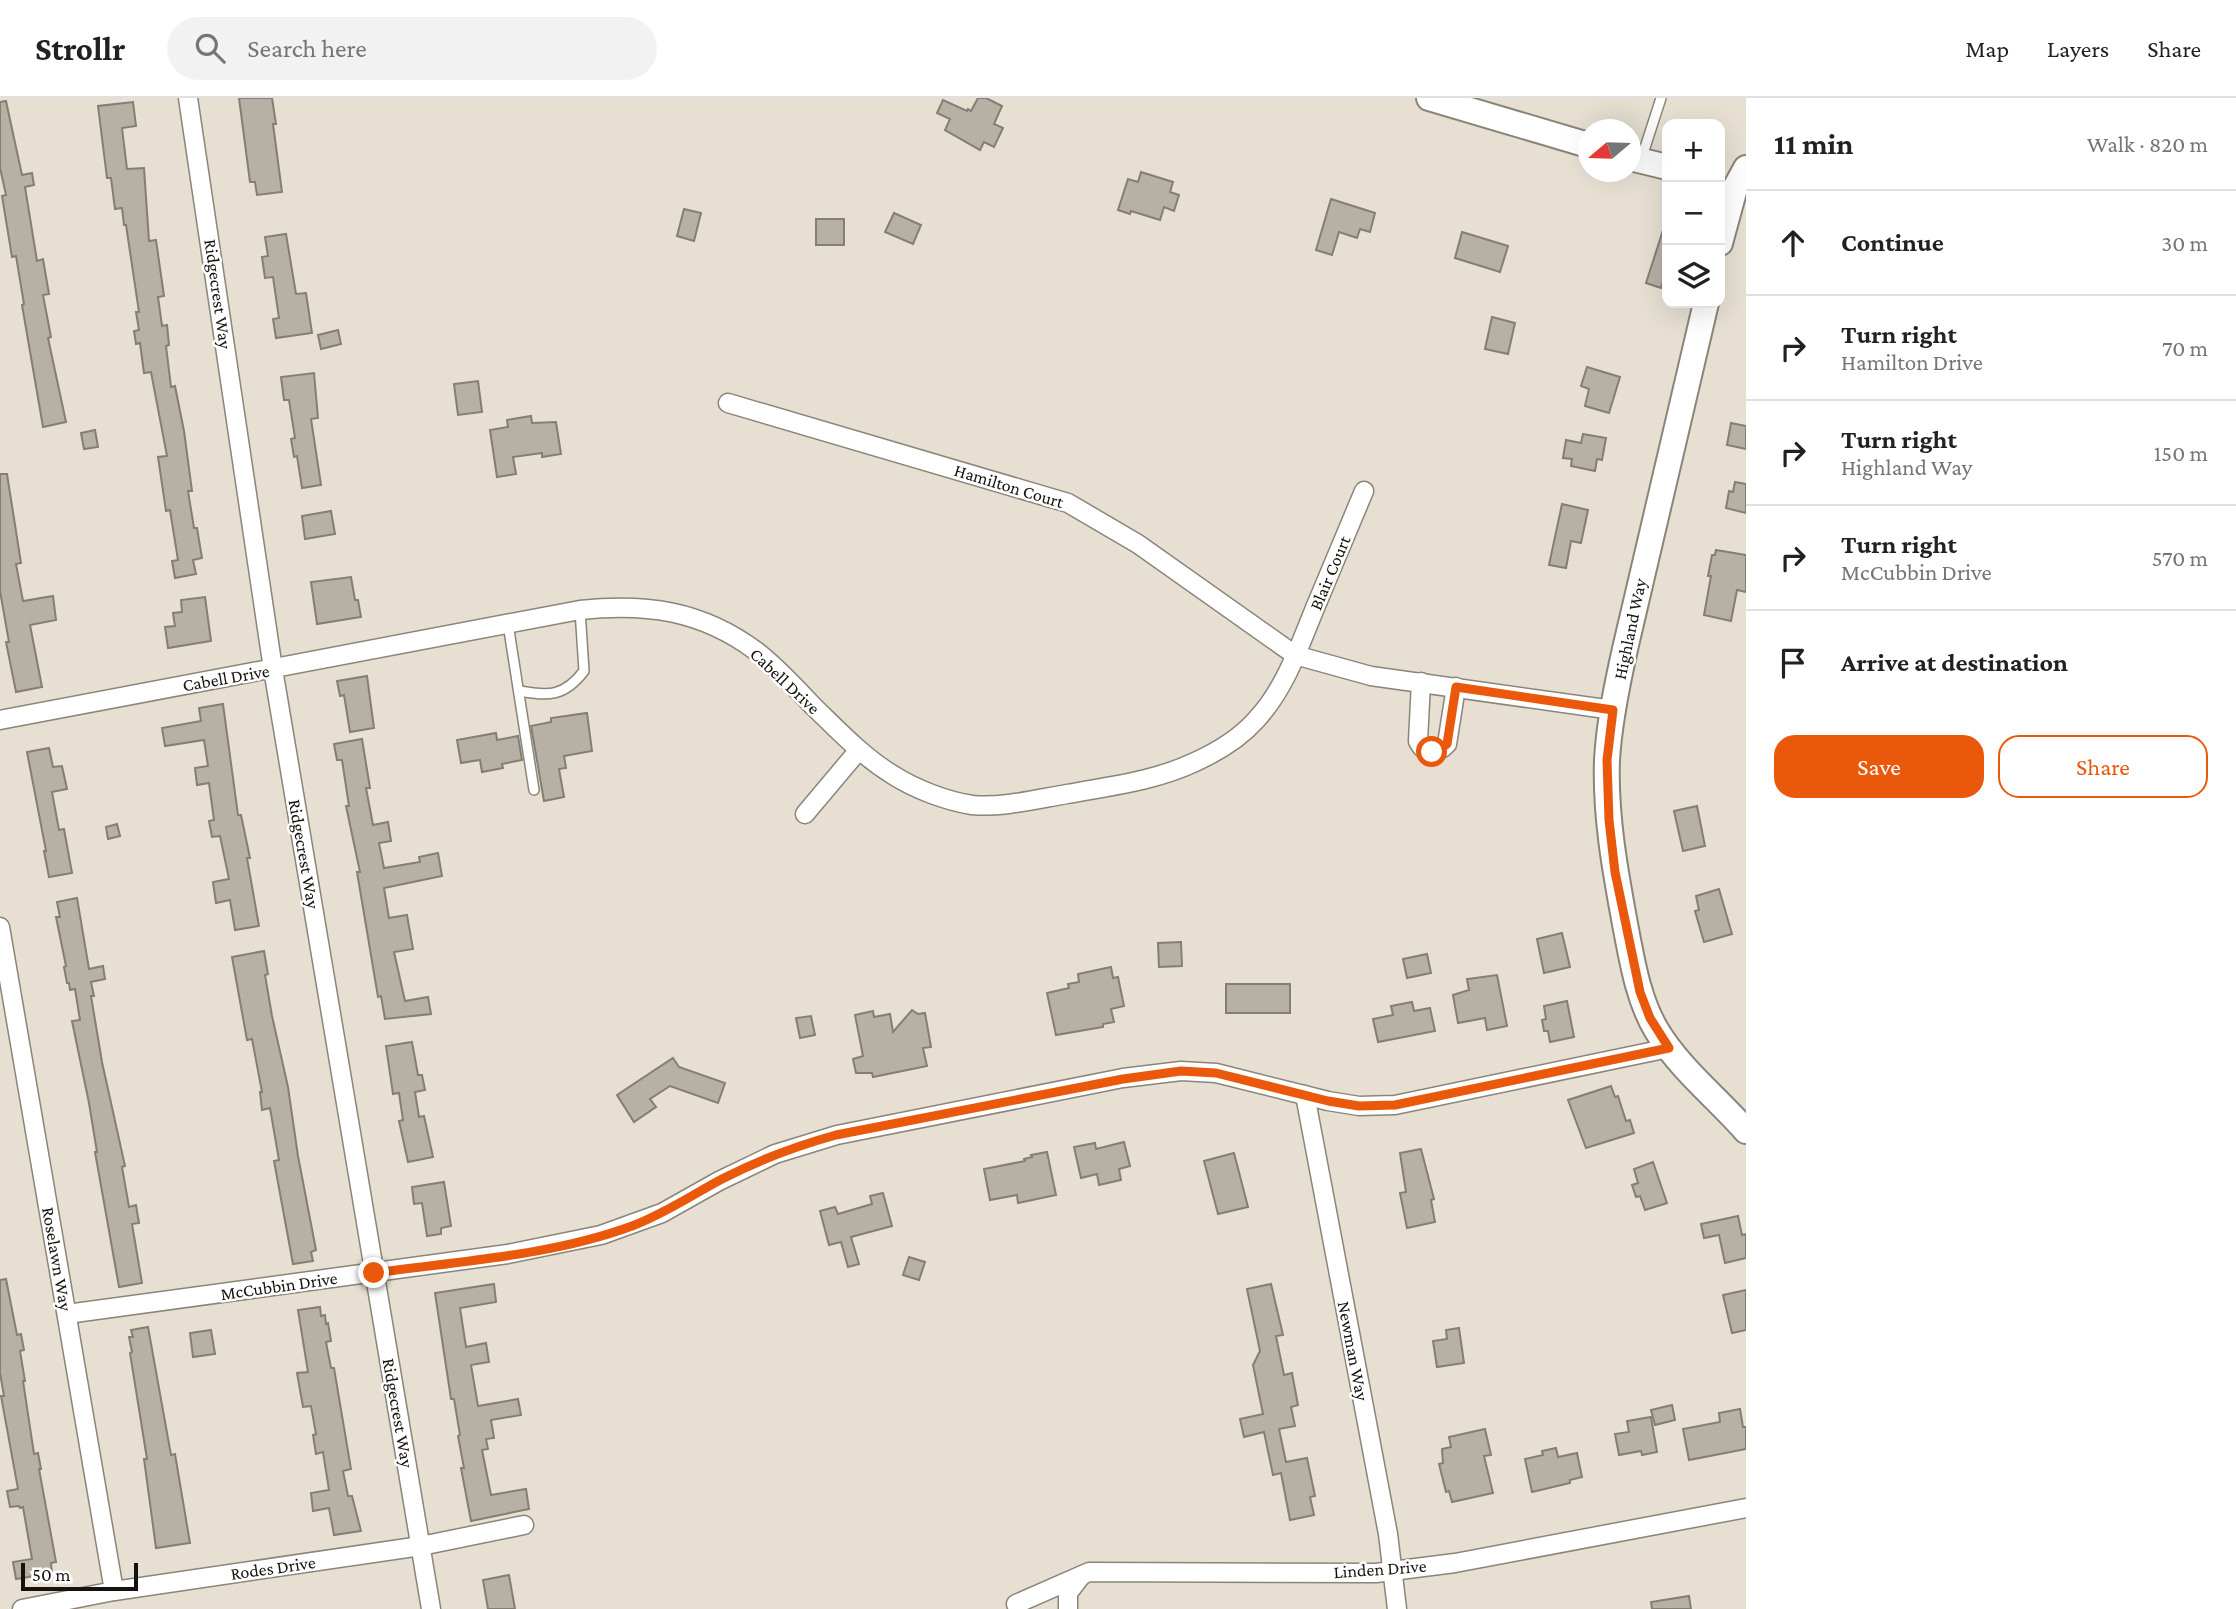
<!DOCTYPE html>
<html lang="en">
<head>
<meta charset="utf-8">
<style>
  body { margin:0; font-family:"Crimson Pro",serif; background:#f2f2f2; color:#202124 }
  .controls { position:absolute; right:21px; top:21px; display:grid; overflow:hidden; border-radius:14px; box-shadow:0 7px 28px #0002 }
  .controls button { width:63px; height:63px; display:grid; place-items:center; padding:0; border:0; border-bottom:2px solid #e0e0e0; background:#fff; color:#202124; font:35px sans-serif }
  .compass { position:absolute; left:1578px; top:21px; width:63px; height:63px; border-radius:50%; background:#fff; box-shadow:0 7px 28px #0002; rotate:251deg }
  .scale { position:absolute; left:21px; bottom:18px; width:117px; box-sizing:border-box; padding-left:7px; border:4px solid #15120e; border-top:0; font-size:19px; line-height:24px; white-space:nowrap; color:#15120e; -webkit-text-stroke:5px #fff; paint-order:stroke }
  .stop { position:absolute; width:21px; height:21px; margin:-16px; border:5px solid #ea580c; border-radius:50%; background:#fff }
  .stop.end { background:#ea580c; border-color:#fff; box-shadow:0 2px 7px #0008 }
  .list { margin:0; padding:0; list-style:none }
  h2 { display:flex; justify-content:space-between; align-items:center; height:91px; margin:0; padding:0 28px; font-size:30px }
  h2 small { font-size:23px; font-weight:400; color:#757577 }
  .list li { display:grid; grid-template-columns:46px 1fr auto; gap:21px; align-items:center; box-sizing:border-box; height:105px; padding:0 28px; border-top:2px solid #e0e0e0 }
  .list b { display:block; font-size:26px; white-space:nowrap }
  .list p { margin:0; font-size:23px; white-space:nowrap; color:#757577 }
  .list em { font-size:23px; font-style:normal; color:#757577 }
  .actions { display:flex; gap:14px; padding:21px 28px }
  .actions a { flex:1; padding:16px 0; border:2px solid #ea580c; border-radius:21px; text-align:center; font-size:24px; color:#ea580c }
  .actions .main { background:#ea580c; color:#fff }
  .icon { flex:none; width:38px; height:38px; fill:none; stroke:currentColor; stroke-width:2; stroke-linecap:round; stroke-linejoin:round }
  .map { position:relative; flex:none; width:1746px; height:1511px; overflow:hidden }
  header { display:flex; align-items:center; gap:42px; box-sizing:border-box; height:98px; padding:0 35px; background:#fff; border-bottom:2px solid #e0e0e0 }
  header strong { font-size:33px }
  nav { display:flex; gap:38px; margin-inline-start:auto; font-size:24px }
  .search { width:490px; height:63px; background:#f2f2f2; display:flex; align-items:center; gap:18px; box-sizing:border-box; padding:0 24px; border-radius:38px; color:#757577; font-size:26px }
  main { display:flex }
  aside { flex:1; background:#fff }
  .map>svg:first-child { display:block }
  .building { fill:#b7b0a4; stroke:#847e73; stroke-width:2 }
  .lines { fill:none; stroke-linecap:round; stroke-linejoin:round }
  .lane-casing { stroke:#8b8479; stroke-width:12 }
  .street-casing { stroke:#8b8479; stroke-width:21 }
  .secondary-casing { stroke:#8b8479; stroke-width:28 }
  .lane { stroke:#fff; stroke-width:9 }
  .street { stroke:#fff; stroke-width:18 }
  .secondary { stroke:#fff; stroke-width:24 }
  .route { stroke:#ea580c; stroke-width:9 }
  .labels { text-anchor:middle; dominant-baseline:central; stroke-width:5; stroke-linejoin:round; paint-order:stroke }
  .street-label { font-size:18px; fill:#15120e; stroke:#fff }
</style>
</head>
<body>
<header>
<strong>Strollr</strong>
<div class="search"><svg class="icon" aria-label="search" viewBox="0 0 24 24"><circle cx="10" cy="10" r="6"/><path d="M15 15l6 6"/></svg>Search here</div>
<nav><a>Map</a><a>Layers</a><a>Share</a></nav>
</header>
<main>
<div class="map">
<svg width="1746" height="1511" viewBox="0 0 1746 1511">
  <rect width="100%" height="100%" fill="#e6dfd2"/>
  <g class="building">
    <polygon points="239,0 272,0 276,26 273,26 282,94 257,97 255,84 250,84"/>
    <polygon points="978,0 986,0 1002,8 994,26 1003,30 994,49 984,44 980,52 945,32 950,21 937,15 943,2 967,13 968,11 971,13"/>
    <polygon points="6,3 22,77 32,75 34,87 25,89 37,163 43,161 49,196 43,197 51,239 48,240 66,324 43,329 22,207 24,206 16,158 12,159 2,98 6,97 0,70 0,4"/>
    <polygon points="133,4 136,28 122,30 127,71 144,70 149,143 156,142 164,198 158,199 162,228 167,227 169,247 166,248 171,289 175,288 184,333 192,393 188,393 194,430 197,430 202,460 193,462 196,476 175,480 172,463 178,462 170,412 166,413 158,359 167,358 151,274 144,275 140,245 136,246 134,233 139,232 136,214 139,214 126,127 124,127 122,110 115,111 111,80 107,80 98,8"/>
    <polygon points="1141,74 1173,84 1170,94 1179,97 1174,113 1164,109 1160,122 1131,113 1130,116 1118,112 1128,81 1138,84"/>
    <polygon points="1331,101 1375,115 1370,134 1360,131 1357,140 1339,134 1332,157 1316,152"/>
    <polygon points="684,111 701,115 694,143 677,138"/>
    <polygon points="894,115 921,127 913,146 885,134"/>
    <rect x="816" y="121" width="28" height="26"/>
    <polygon points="1665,126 1667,126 1667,169 1661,190 1646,185"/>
    <polygon points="1462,134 1508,148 1500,174 1455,160"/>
    <polygon points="286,136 296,196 306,195 312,235 276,240 273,221 279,220 273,179 265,180 262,159 268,158 265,139"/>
    <polygon points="1492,219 1515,225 1508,256 1485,251"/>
    <polygon points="338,232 341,246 321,251 318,237"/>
    <polygon points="1587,269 1620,279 1609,315 1585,308 1589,291 1581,288"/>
    <polygon points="314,275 318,320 311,321 321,387 302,390 297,358 294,359 291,341 295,340 289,302 284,302 281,279"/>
    <polygon points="478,283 482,314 458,317 454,286"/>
    <polygon points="531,318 532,325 556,324 561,356 542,359 542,355 513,359 516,376 497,379 490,332 508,329 507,322"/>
    <polygon points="1731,325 1746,328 1746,351 1727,347"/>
    <polygon points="95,332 98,349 84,351 81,335"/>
    <polygon points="1583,336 1606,340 1602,362 1597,361 1595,373 1571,368 1572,361 1563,360 1566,342 1581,345"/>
    <polygon points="0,376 7,376 21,465 16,466 23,503 53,498 56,522 30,527 42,589 16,594 6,544 9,544 0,493"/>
    <polygon points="1735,384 1746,386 1746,415 1726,410 1729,393 1733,394"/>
    <polygon points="1562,406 1588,412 1581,445 1571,443 1566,470 1549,467"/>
    <polygon points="331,413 335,436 305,441 302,418"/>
    <polygon points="1716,452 1746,457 1746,494 1737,492 1731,523 1704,517 1711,478 1708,478 1712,457 1715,457"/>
    <polygon points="351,479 355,502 358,502 361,519 317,526 311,484"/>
    <polygon points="205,499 211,543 168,550 165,529 175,528 173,515 182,514 181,502"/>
    <polygon points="367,578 374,630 350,634 344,597 340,598 337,583"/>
    <polygon points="223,606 238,717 241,717 250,760 247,760 259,828 235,832 230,802 216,805 213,784 229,781 220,738 212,739 209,723 214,722 209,685 197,687 195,670 208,668 204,642 165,648 162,630 201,623 199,610"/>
    <polygon points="587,615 592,653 564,658 566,670 559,671 564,699 544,703 531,628 551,624 551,620"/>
    <polygon points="496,635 497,642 518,638 522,662 502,666 503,670 482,674 480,662 461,665 457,642"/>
    <polygon points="362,641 370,690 366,690 373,727 388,724 391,743 379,745 384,770 420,764 419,759 438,755 442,778 384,790 389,820 407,817 413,851 394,854 405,903 428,899 431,916 385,921 381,898 378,899 357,774 360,774 346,708 349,708 342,662 337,662 334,646"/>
    <polygon points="49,650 53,669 62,668 67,691 52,694 59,732 64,731 72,775 49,779 44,753 46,753 27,654"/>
    <polygon points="1697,708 1705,748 1683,753 1674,713"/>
    <polygon points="117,726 120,738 108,741 106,729"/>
    <polygon points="1719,791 1732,836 1704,844 1695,813 1699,812 1696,798"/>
    <polygon points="77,800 89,871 103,868 105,881 91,884 94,898 91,898 102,964 125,1068 122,1069 129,1109 136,1107 139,1125 132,1126 142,1185 119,1189 95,1054 97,1054 89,1005 72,923 80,922 75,891 70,892 69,885 67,885 64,869 66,868 56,819 60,819 57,804"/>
    <polygon points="1562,835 1570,869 1544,875 1537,841"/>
    <polygon points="1181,844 1182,868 1159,869 1158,845"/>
    <polygon points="264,853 268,876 265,877 272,918 288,989 298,1058 316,1152 311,1154 313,1163 293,1166 274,1063 279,1062 270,1010 262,1012 260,994 262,994 252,941 247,942 232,859"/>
    <polygon points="1427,856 1431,875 1407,880 1403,861"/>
    <polygon points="1111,869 1113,880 1118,879 1124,908 1111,911 1114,924 1103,926 1103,929 1056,937 1047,895 1069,890 1068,886 1079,884 1078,876"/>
    <polygon points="1497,877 1507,928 1487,932 1485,920 1458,925 1453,897 1469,892 1467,881"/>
    <rect x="1226" y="886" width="64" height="29"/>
    <polygon points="1567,903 1574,939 1550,944 1548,933 1544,933 1542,922 1546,921 1544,908"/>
    <polygon points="1412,904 1414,913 1430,910 1435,933 1378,944 1373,921 1393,917 1391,908"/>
    <polygon points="912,912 918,916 925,915 931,949 923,950 927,968 873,979 872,975 856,975 853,961 863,958 855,917 873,913 874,919 890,916 893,934"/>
    <polygon points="811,918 815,937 800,940 796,920"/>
    <polygon points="412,944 418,977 422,977 425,992 415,994 419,1019 424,1018 433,1059 408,1064 399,1023 403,1022 399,995 393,996 386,948"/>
    <polygon points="673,960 679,969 725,985 718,1005 670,988 650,1001 656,1009 634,1024 617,997"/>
    <polygon points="1611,988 1615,999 1618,998 1626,1023 1630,1022 1634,1035 1586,1050 1568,1002"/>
    <polygon points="1124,1044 1130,1068 1119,1071 1121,1082 1099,1087 1097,1076 1081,1080 1074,1049 1095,1045 1096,1051"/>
    <polygon points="1421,1051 1434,1101 1431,1102 1435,1124 1407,1130 1400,1095 1406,1094 1400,1055"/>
    <polygon points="1047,1054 1056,1097 1018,1105 1017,1097 990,1102 984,1071 1025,1063 1024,1061 1032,1059 1031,1057"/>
    <polygon points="1234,1055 1248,1109 1218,1116 1204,1063"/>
    <polygon points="1653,1064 1667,1105 1645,1112 1640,1098 1636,1099 1632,1087 1638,1085 1634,1071"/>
    <polygon points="444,1084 451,1128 441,1130 441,1136 427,1138 422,1105 414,1106 412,1089"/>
    <polygon points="883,1095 892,1128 851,1139 859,1166 848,1169 841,1144 829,1147 820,1113 835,1109 838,1116 872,1106 870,1098"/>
    <polygon points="1738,1118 1742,1137 1746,1136 1746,1160 1725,1165 1719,1137 1704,1140 1701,1126"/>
    <polygon points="909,1159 925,1164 919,1182 903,1177"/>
    <polygon points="6,1181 17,1237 21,1236 24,1252 20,1253 25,1283 23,1283 34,1356 38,1355 41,1371 39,1371 56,1464 51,1465 52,1475 16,1481 13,1464 32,1461 23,1409 20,1410 19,1408 10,1409 7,1393 18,1391 1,1298 4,1298 0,1275 0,1182"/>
    <polygon points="494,1186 496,1204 460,1210 466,1249 486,1245 489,1264 471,1267 478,1308 518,1301 521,1317 491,1322 494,1340 486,1341 488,1351 482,1352 491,1397 526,1391 529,1411 471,1423 461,1370 464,1370 458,1338 460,1337 454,1301 451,1301 435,1195"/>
    <polygon points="1271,1186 1283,1237 1276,1238 1284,1277 1292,1275 1298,1307 1291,1309 1295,1328 1279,1331 1286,1364 1307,1360 1315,1398 1310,1399 1314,1417 1290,1422 1281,1375 1273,1377 1264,1334 1244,1339 1240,1321 1263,1316 1253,1267 1260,1253 1247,1191"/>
    <polygon points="1746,1192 1746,1232 1732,1235 1723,1197"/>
    <polygon points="320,1209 321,1218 325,1217 326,1226 328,1225 331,1243 326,1244 331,1270 334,1270 351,1371 343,1373 348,1398 352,1398 361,1433 334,1437 329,1410 313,1413 311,1395 329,1392 323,1354 316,1356 313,1337 316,1336 311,1308 303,1309 297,1275 308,1274 298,1212"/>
    <polygon points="148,1229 171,1357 175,1356 190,1445 156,1450 144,1361 147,1361 130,1255 132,1254 129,1239 133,1239 131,1232"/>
    <polygon points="1459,1230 1464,1265 1437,1269 1433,1243 1447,1241 1446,1232"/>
    <polygon points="211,1232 215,1256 193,1259 190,1235"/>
    <polygon points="1672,1307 1675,1322 1655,1327 1651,1312"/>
    <polygon points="1740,1311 1743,1329 1746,1329 1746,1351 1689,1362 1683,1331 1720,1324 1719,1315"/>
    <polygon points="1651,1319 1657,1354 1642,1357 1641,1353 1619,1357 1615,1336 1629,1334 1627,1323"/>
    <polygon points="1485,1331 1491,1357 1484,1358 1493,1395 1452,1404 1449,1393 1446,1394 1439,1366 1443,1365 1442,1351 1451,1349 1449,1339"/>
    <polygon points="1556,1350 1558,1359 1577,1355 1582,1379 1570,1382 1570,1385 1532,1394 1525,1361 1543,1357 1542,1353"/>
    <polygon points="509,1477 515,1511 488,1511 483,1482"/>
    <polygon points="1689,1498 1691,1511 1652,1511 1651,1504"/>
  </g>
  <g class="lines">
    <defs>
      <g id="lane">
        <polyline points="1641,62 1661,0"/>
        <polyline points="508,526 534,692"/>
        <path d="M519 593C549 598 564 599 584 573L580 512"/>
      </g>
      <g id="street">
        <polyline points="188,0 273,571 431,1511"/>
        <polyline points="728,305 1068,405 1138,446 1295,557 1371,578 1613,612"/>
        <path d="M1421 584 1418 643C1424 656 1437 657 1447 646L1456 589"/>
        <path d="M0 622 580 512C645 505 701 512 756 553 776 568 795 589 813 608 839 633 862 658 893 677 915 691 946 703 972 707 1002 710 1037 701 1067 696 1110 688 1155 683 1195 664 1217 654 1240 640 1256 622 1285 591 1299 549 1315 510 1331 471 1348 432 1364 393"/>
        <polyline points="805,716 858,653"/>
        <polyline points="0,829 114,1493"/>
        <polyline points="1305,997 1388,1436 1397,1511"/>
        <polyline points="67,1216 508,1156 601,1137 662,1115 719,1083 775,1056 837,1037 1123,980 1181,973 1216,975 1328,1003 1359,1008 1395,1007 1669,950"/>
        <polyline points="1016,1506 1089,1474 1376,1475 1455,1465 1746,1410"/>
        <polyline points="22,1511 114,1493 421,1448 524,1427"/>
        <polyline points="1068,1511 1068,1495 1081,1478"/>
      </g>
      <g id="secondary">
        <polyline points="1429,0 1588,47"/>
        <polyline points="1630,60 1667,69"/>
        <polyline points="1720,145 1735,90 1746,70"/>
        <path d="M1706 205 1625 551C1617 587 1609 625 1607 662 1605 717 1615 772 1625 826 1632 862 1638 902 1657 933 1680 971 1717 1000 1746 1033"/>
      </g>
    </defs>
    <use href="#lane" class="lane-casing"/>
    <use href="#street" class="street-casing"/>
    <use href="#secondary" class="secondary-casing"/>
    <use href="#lane" class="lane"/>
    <use href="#street" class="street"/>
    <use href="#secondary" class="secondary"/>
  </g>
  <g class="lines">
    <path class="route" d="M374 1175C459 1163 551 1158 632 1128 664 1116 692 1097 722 1081 759 1062 796 1048 836 1037L1123 981 1181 973 1216 975 1328 1003 1359 1008 1395 1007 1669 950 1650 920 1640 894 1615 774 1609 722 1607 662 1613 612 1456 589 1447 646 1438 653 1432 654"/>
  </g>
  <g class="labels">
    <g class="street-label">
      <text transform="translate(218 196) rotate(82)">Ridgecrest Way</text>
      <text transform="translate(1009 388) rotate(17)">Hamilton Court</text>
      <text transform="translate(1330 475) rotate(-67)">Blair Court</text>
      <text transform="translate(1630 531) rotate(-78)">Highland Way</text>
      <text transform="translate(226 580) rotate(-10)">Cabell Drive</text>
      <text transform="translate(785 583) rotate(43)">Cabell Drive</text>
      <text transform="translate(304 756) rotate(80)">Ridgecrest Way</text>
      <text transform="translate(57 1161) rotate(80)">Roselawn Way</text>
      <text transform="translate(279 1188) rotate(-8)">McCubbin Drive</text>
      <text transform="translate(1353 1253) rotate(79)">Newman Way</text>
      <text transform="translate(398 1315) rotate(80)">Ridgecrest Way</text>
      <text transform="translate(273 1470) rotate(-8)">Rodes Drive</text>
      <text transform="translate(1380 1471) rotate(-4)">Linden Drive</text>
    </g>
  </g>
</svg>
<div class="controls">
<button>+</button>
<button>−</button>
<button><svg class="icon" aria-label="layers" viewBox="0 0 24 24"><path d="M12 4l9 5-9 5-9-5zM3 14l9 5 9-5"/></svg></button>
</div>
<svg class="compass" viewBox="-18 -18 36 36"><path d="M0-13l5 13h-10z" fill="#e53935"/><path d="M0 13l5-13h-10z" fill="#757577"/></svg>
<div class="scale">50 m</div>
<div class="stop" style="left:1432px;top:654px"></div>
<div class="stop end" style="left:374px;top:1175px"></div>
</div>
<aside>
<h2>11 min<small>Walk · 820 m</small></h2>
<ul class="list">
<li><svg class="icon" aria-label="ahead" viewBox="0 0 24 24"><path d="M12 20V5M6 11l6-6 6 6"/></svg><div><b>Continue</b></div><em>30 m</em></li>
<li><svg class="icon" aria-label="right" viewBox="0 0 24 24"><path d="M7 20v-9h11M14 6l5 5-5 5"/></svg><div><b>Turn right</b><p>Hamilton Drive</p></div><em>70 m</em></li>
<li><svg class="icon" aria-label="right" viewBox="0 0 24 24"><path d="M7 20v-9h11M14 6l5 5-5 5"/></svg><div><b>Turn right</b><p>Highland Way</p></div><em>150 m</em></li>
<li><svg class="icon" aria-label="right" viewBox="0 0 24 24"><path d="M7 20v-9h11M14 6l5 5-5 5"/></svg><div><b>Turn right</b><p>McCubbin Drive</p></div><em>570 m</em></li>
<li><svg class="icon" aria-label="arrive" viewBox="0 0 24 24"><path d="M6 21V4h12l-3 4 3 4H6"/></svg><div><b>Arrive at destination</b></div></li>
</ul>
<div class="actions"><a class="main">Save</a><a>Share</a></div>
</aside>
</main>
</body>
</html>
